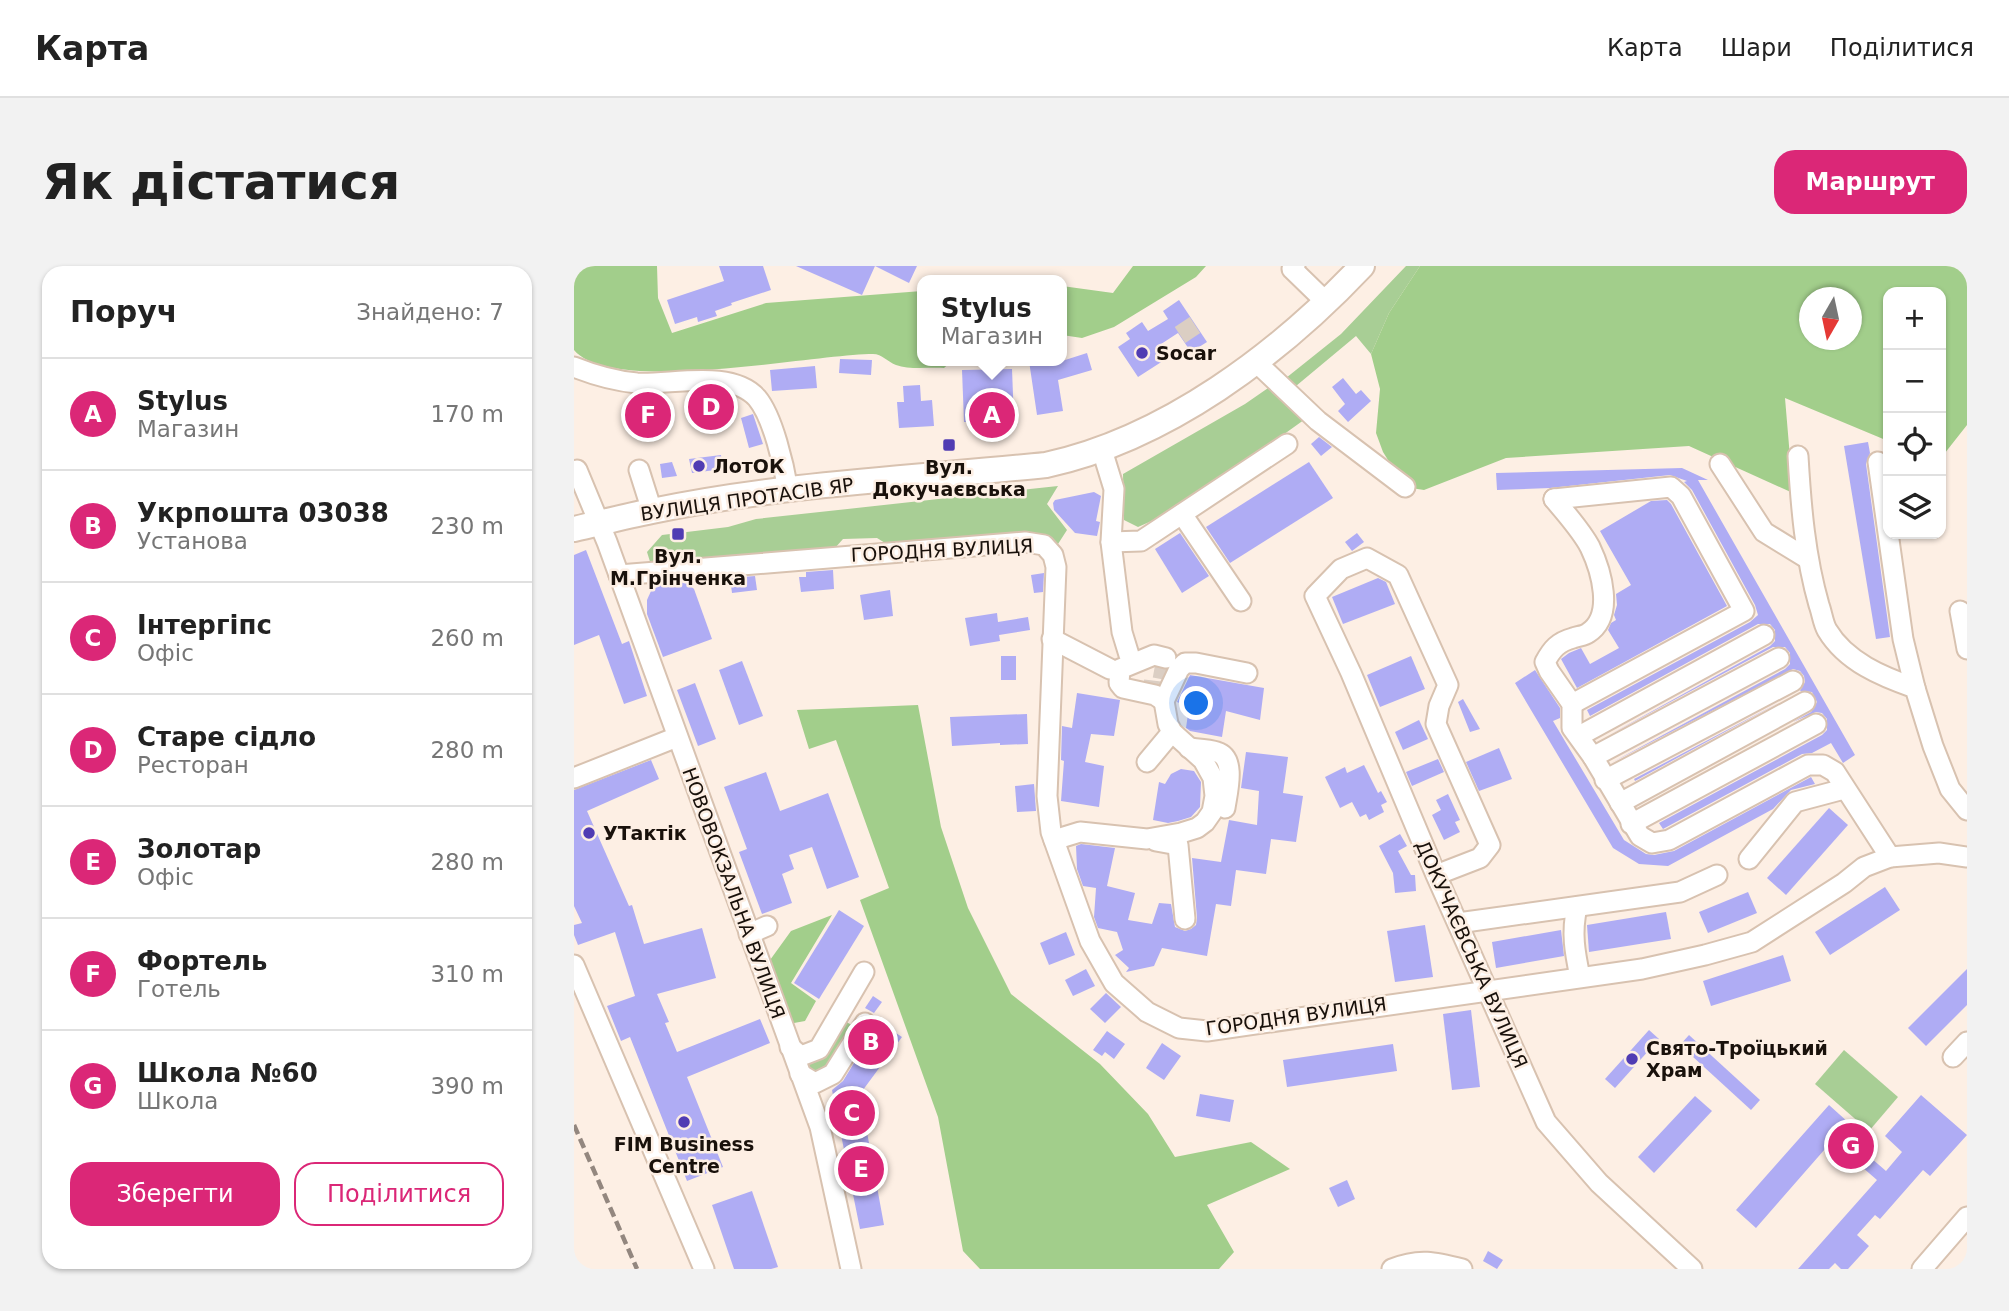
<!DOCTYPE html>
<html lang="uk">
<head>
<meta charset="utf-8">
<style>
  body { margin:0; font-family:"DejaVu Sans",sans-serif; background:#f2f2f2; color:#222 }
  .controls { position:absolute; right:21px; top:21px; display:grid; overflow:hidden; border-radius:14px; box-shadow:0 2px 5px #0004 }
  .controls button { width:63px; height:63px; display:grid; place-items:center; padding:0; border:0; border-bottom:2px solid #e0e0e0; background:#fff; color:#222; font:35px sans-serif }
  .compass { position:absolute; left:1225px; top:21px; width:63px; height:63px; border-radius:50%; background:#fff; box-shadow:0 2px 5px #0004; rotate:189deg }
  .you { position:absolute; left:623px; top:438px; width:24px; height:24px; margin:-18px; border:5px solid #fff; border-radius:50%; background:#1a73e8; box-shadow:0 0 0 10px #1a73e833 }
  .badge { display:grid; place-items:center; width:46px; height:46px; border-radius:50%; background:#db2777; color:#fff; font-size:23px; font-weight:700 }
  .pin { position:absolute; translate:-50% -50%; border:4px solid #fff; box-shadow:0 2px 7px #0006 }
  .popup { position:absolute; left:343px; top:9px; width:150px; height:91px; box-sizing:border-box; display:grid; place-content:center; border-radius:14px; background:#fff; filter:drop-shadow(0 2px 5px #0005); font-size:23px; white-space:nowrap; color:#767676 }
  .popup b { font-size:26px; color:#222 }
  .popup::after { content:''; position:absolute; left:50%; top:100%; margin-left:-14px; border:14px solid transparent; border-top-color:#fff }
  .list { margin:0; padding:0; list-style:none }
  h2 { display:flex; justify-content:space-between; align-items:center; height:91px; margin:0; padding:0 28px; font-size:30px }
  h2 small { font-size:23px; font-weight:400; color:#767676 }
  .list li { display:grid; grid-template-columns:46px 1fr auto; gap:21px; align-items:center; box-sizing:border-box; height:112px; padding:0 28px; border-top:2px solid #e0e0e0 }
  .list b { display:block; font-size:26px; white-space:nowrap }
  .list p { margin:0; font-size:23px; white-space:nowrap; color:#767676 }
  .list em { font-size:23px; font-style:normal; color:#767676 }
  .actions { display:flex; gap:14px; padding:21px 28px }
  .actions a { flex:1; padding:16px 0; border:2px solid #db2777; border-radius:21px; text-align:center; font-size:24px; color:#db2777 }
  .actions .main { background:#db2777; color:#fff }
  .icon { flex:none; width:38px; height:38px; fill:none; stroke:currentColor; stroke-width:2; stroke-linecap:round; stroke-linejoin:round }
  .map { position:relative; flex:none; width:1393px; height:1003px; overflow:hidden; border-radius:21px }
  header { display:flex; align-items:center; gap:42px; box-sizing:border-box; height:98px; padding:0 35px; background:#fff; border-bottom:2px solid #e0e0e0 }
  header strong { font-size:33px }
  nav { display:flex; gap:38px; margin-inline-start:auto; font-size:24px }
  .intro { display:flex; align-items:center; justify-content:space-between; box-sizing:border-box; height:168px; padding:0 42px }
  h1 { margin:0; font-size:49px }
  .button { padding:18px 32px; border-radius:21px; background:#db2777; color:#fff; font-size:24px; font-weight:700 }
  main { display:flex; gap:42px; padding:0 42px }
  aside { flex:1; background:#fff; border-radius:21px; box-shadow:0 2px 5px #0004 }
  .map>svg:first-child { display:block }
  .green { fill:#a8ce95 }
  .forest { fill:#a2ce8b; fill-rule:evenodd }
  .building { fill:#afacf4 }
  .lines { fill:none; stroke-linecap:round; stroke-linejoin:round }
  .minor-tunnel { stroke:#dbcec3; stroke-width:19; stroke-dasharray:19 10; stroke-linecap:butt }
  .minor-casing { stroke:#d8c2b0; stroke-width:23 }
  .major-casing { stroke:#d8c2b0; stroke-width:28 }
  .minor { stroke:#fff; stroke-width:19 }
  .major { stroke:#fff; stroke-width:24 }
  .rail { stroke:#93877f; stroke-width:4.5; stroke-dasharray:10 5; stroke-linecap:butt }
  .poi-dot { fill:#503cb3; stroke:#fdefe4; stroke-width:2.5 }
  .labels { text-anchor:middle; dominant-baseline:central; stroke-width:5; stroke-linejoin:round; paint-order:stroke }
  .poi-label { font-size:19px; font-weight:bold; fill:#19110b; stroke:#fdefe4; text-anchor:start }
  .street-label { font-size:19px; fill:#19110b; stroke:#fdefe4 }
</style>
</head>
<body>
<header>
<strong>Карта</strong>
<nav><a>Карта</a><a>Шари</a><a>Поділитися</a></nav>
</header>
<div class="intro"><h1>Як дістатися</h1><a class="button">Маршрут</a></div>
<main>
<aside>
<h2>Поруч<small>Знайдено: 7</small></h2>
<ul class="list">
<li><span class="badge">A</span><div><b>Stylus</b><p>Магазин</p></div><em>170 m</em></li>
<li><span class="badge">B</span><div><b>Укрпошта 03038</b><p>Установа</p></div><em>230 m</em></li>
<li><span class="badge">C</span><div><b>Інтергіпс</b><p>Офіс</p></div><em>260 m</em></li>
<li><span class="badge">D</span><div><b>Старе сідло</b><p>Ресторан</p></div><em>280 m</em></li>
<li><span class="badge">E</span><div><b>Золотар</b><p>Офіс</p></div><em>280 m</em></li>
<li><span class="badge">F</span><div><b>Фортель</b><p>Готель</p></div><em>310 m</em></li>
<li><span class="badge">G</span><div><b>Школа №60</b><p>Школа</p></div><em>390 m</em></li>
</ul>
<div class="actions"><a class="main">Зберегти</a><a>Поділитися</a></div>
</aside>
<div class="map">
<svg width="1393" height="1003" viewBox="0 0 1393 1003">
  <rect width="100%" height="100%" fill="#fdefe4"/>
  <g class="green">
    <polygon points="832,0 846,0 815,47 797,88 782,70 722,120 712,112 767,68"/>
    <polygon points="697,120 734,151 607,242 564,261 550,254 549,208 671,138"/>
    <polygon points="484,220 473,238 493,264 484,278 468,271 316,280 303,272 269,273 261,282 78,302 73,286 88,269 154,261 182,253"/>
    <polygon points="269,754 283,762 253,804 238,807 231,797"/>
    <polygon points="1270,784 1324,831 1295,865 1241,818"/>
  </g>
  <g class="forest">
    <path d="M0 0H83L84 32 98 67 192 37 348 25V95H378L370 102C356 101 335 104 322 99 314 96 308 88 299 88 240 88 38 130 0 84Z"/>
    <polygon points="559,0 632,0 622,11 540,61 508,72 488,69 488,20 539,27"/>
    <path d="M846 0H1393V159L1367 192V26H1314V175L1211 132 1219 227 1115 180 932 192 850 224 831 221 809 186 802 167 806 123 797 88 815 47ZM1236 32H1278V74H1236Z"/>
    <polygon points="344,439 367,561 394,642 437,728 526,798 574,848 601,891 677,876 716,903 633,939 660,986 645,1003 406,1003 389,985 364,851 286,634 315,622 262,474 235,483 223,444"/>
    <polygon points="258,649 217,717 242,735 231,755 220,757 211,753 191,701 217,665"/>
  </g>
  <g class="building">
    <polygon points="145,0 189,0 197,24 157,37 158,39 141,45 143,50 124,56 123,51 101,58 93,34 150,15"/>
    <polygon points="222,0 343,0 335,17 301,0 288,29"/>
    <polygon points="605,34 633,76 617,86 604,67 584,80 592,93 564,111 544,81 556,73 552,67 568,56 574,65 594,53 589,45"/>
    <polygon points="513,87 518,104 484,114 489,145 463,149 455,95 488,95"/>
    <polygon points="266,93 298,94 297,109 265,107"/>
    <polygon points="241,100 243,122 198,125 196,104"/>
    <polygon points="438,103 440,155 390,156 388,104"/>
    <polygon points="769,112 782,128 787,124 797,135 774,156 764,145 771,138 758,121"/>
    <polygon points="346,119 347,135 358,134 360,160 325,162 323,136 330,136 329,120"/>
    <polygon points="72,129 77,129 88,163 71,168 60,133"/>
    <polygon points="152,130 157,156 124,162 119,137"/>
    <polygon points="179,148 189,178 175,182 167,152"/>
    <polygon points="745,171 758,181 747,190 737,178"/>
    <polygon points="1294,176 1296,187 1292,198 1316,371 1302,373 1270,180"/>
    <polygon points="147,189 149,203 118,207 115,193"/>
    <polygon points="98,196 103,210 88,212 86,198"/>
    <polygon points="735,196 759,232 656,297 632,261"/>
    <polygon points="1108,202 1134,214 1124,214 1281,489 1269,497 1257,477 1238,487 1228,488 1089,563 1085,557 1248,469 1253,464 1253,453 1248,447 1242,446 1219,456 1237,446 1243,436 1238,426 1226,425 1231,416 1230,410 1226,405 1219,403 1037,497 1211,403 1216,398 1216,387 1211,381 1199,381 1035,469 1196,380 1201,375 1201,364 1196,358 1184,358 1016,450 1013,444 1176,356 1184,349 1181,339 1118,224 1110,216 1113,215 1096,209 976,222 923,224 922,207"/>
    <polygon points="520,226 527,230 522,255 526,256 523,270 501,267 480,244 479,237 481,234"/>
    <polygon points="1093,234 1097,238 1153,340 1003,422 987,393 995,387 1007,382 1016,398 1045,382 1034,364 1037,357 1042,354 1040,349 1043,339 1042,328 1057,319 1026,265 1077,235"/>
    <polygon points="606,267 635,310 608,327 581,283"/>
    <polygon points="783,267 790,276 778,285 771,276"/>
    <polygon points="12,284 48,378 55,375 73,430 50,438 25,369 0,379 0,289"/>
    <polygon points="259,304 260,323 227,326 225,311 232,311 232,306"/>
    <polygon points="470,307 469,326 460,327 457,309"/>
    <polygon points="181,310 183,324 158,327 156,312"/>
    <polygon points="804,312 812,316 821,338 769,358 758,331"/>
    <polygon points="112,316 120,323 138,373 89,391 73,348 73,334 77,325 87,318"/>
    <polygon points="316,324 319,350 290,354 286,329"/>
    <polygon points="423,347 424,356 454,351 456,364 425,369 426,375 396,380 391,352"/>
    <rect x="427" y="390" width="15" height="24"/>
    <polygon points="837,390 851,423 806,441 793,409"/>
    <polygon points="168,395 189,450 165,459 145,404"/>
    <polygon points="961,404 986,442 986,452 979,455 1050,574 1072,588 1080,589 1100,585 1237,511 1241,518 1217,524 1199,543 1094,600 1065,598 1039,582 941,417"/>
    <polygon points="616,409 690,422 686,454 652,445 648,471 616,465 612,462 615,441 603,436"/>
    <polygon points="121,417 142,473 124,480 103,424"/>
    <polygon points="503,427 546,434 540,470 517,468 511,496 530,500 525,541 487,535 490,495 487,494 488,460 498,462"/>
    <polygon points="889,433 906,463 896,466 884,436"/>
    <polygon points="1206,436 1061,515 1060,513"/>
    <polygon points="453,448 454,478 426,479 426,477 378,480 376,451"/>
    <polygon points="845,454 854,473 829,484 821,466"/>
    <polygon points="925,482 938,513 905,525 892,496"/>
    <polygon points="672,486 714,491 709,527 729,530 722,576 697,573 692,608 662,604 657,640 642,638 633,690 588,682 580,700 552,706 555,702 541,689 549,684 543,666 524,662 520,651 522,622 509,620 503,603 502,580 507,578 541,582 533,620 561,627 554,654 578,658 585,637 597,638 601,661 611,665 617,663 622,659 623,652 618,592 647,596 655,554 683,559 685,525 667,522"/>
    <polygon points="864,493 870,506 838,520 832,506"/>
    <polygon points="77,494 85,513 13,545 55,640 58,639 70,678 128,662 142,712 83,728 95,756 91,757 103,786 186,753 196,777 113,811 149,901 113,915 56,771 47,775 33,740 61,730 41,666 4,679 0,669 0,659 8,657 0,640 0,524"/>
    <polygon points="790,499 804,527 807,525 813,536 807,539 810,546 795,554 792,548 786,551 778,536 766,542 751,511 771,501 773,507"/>
    <polygon points="607,503 620,505 627,516 626,541 617,551 604,555 594,557 579,554 585,516 591,518 597,508"/>
    <polygon points="192,506 206,545 254,527 285,611 253,623 238,581 215,589 220,603 208,608 218,637 188,648 165,586 173,583 150,521"/>
    <polygon points="460,518 462,545 443,546 441,520"/>
    <polygon points="874,528 886,554 881,556 886,566 870,574 858,549 867,544 862,534"/>
    <polygon points="1255,542 1274,559 1212,629 1193,612"/>
    <polygon points="826,568 833,580 824,585 837,609 841,609 842,625 821,627 819,607 805,580"/>
    <polygon points="1311,621 1326,644 1256,689 1241,666"/>
    <polygon points="1174,626 1183,647 1134,667 1125,646"/>
    <polygon points="265,644 290,660 245,733 220,717"/>
    <polygon points="1092,646 1097,673 1015,686 1013,659"/>
    <polygon points="851,659 859,711 821,716 813,665"/>
    <polygon points="987,664 990,690 922,702 918,676"/>
    <polygon points="492,666 501,689 475,699 466,677"/>
    <polygon points="1209,689 1217,715 1137,740 1129,715"/>
    <polygon points="512,703 521,720 499,730 491,714"/>
    <polygon points="1393,703 1393,739 1352,780 1334,762"/>
    <polygon points="532,727 547,741 531,757 516,743"/>
    <polygon points="299,730 308,736 300,747 291,742"/>
    <polygon points="897,744 906,821 878,824 869,748"/>
    <polygon points="305,756 328,771 286,828 310,959 286,963 258,824 269,815"/>
    <polygon points="1075,764 1085,773 1041,822 1031,813"/>
    <polygon points="533,765 551,778 540,793 531,786 528,790 519,784"/>
    <polygon points="1115,769 1186,834 1177,844 1106,779"/>
    <polygon points="588,777 607,790 590,814 572,802"/>
    <polygon points="819,778 823,805 713,821 709,794"/>
    <polygon points="626,828 660,834 656,856 622,850"/>
    <polygon points="1347,829 1393,869 1356,910 1349,904 1306,953 1301,949 1283,969 1295,980 1274,1003 1267,1003 1261,997 1255,1003 1224,1003 1303,914 1258,875 1182,962 1162,944 1255,839 1275,857 1267,866 1312,905 1328,886 1311,870"/>
    <polygon points="1121,830 1138,845 1080,907 1064,891"/>
    <polygon points="773,914 781,933 764,941 755,922"/>
    <polygon points="178,925 204,1001 197,1003 160,1003 138,939"/>
    <polygon points="914,985 929,994 923,1003 909,995"/>
  </g>
  <g class="lines">
    <g class="minor-tunnel">
      <polyline points="606,69 621,59"/>
      <polyline points="569,423 586,425 592,392"/>
    </g>
    <defs>
      <g id="minor">
        <polyline points="721,0 718,3 752,36"/>
        <polyline points="681,95 744,155 831,221"/>
        <path d="M0 101C20 109 41 115 63 117 97 119 158 103 183 132 199 151 210 200 214 224"/>
        <polyline points="528,184 540,223 537,276 548,366 555,389"/>
        <path d="M1224 190C1227 241 1231 290 1245 339 1248 347 1249 357 1253 364 1272 396 1309 411 1341 422L1359 480 1376 523 1393 544"/>
        <polyline points="1304,196 1329,373 1341,422"/>
        <polyline points="1146,198 1190,266 1234,293"/>
        <polyline points="3,204 33,276 246,861 277,1003"/>
        <polyline points="65,204 78,245"/>
        <path d="M980 233C992 248 1007 264 1016 281 1027 304 1041 350 1014 367 1010 370 1004 370 999 372 984 376 978 383 971 396L975 405 998 438V462L1019 491 1066 570 1078 577 1095 574 1234 499H1249L1261 506 1316 591"/>
        <polyline points="980,233 1097,221 1107,230 1170,345 998,438"/>
        <polyline points="608,248 667,335"/>
        <polyline points="537,276 567,275 713,178"/>
        <polyline points="45,309 451,276 470,279 479,289 482,301 473,530 477,566 516,675 540,717 573,746 605,762 633,765 1068,703 1131,689 1178,676 1270,617 1290,601 1316,591 1365,587 1393,591"/>
        <polyline points="1386,345 1393,383"/>
        <polyline points="478,373 536,403"/>
        <polyline points="590,435 581,429 549,422 545,417 546,403 580,389 592,392"/>
        <polyline points="1005,470 1190,369"/>
        <path d="M615 482C624 483 634 483 643 486 663 492 653 527 651 542"/>
        <polyline points="1019,491 1205,392"/>
        <polyline points="573,496 598,466"/>
        <polyline points="0,512 103,471"/>
        <polyline points="1031,514 1219,415"/>
        <polyline points="1046,537 1231,436"/>
        <polyline points="1057,558 1242,458"/>
        <polyline points="480,574 506,566 573,573 607,567 623,562 631,556 638,546 641,530 639,512 629,494 598,466 594,458 590,435 605,403 611,397 622,397 673,407"/>
        <polyline points="582,575 604,579 611,653"/>
        <polyline points="1175,593 1221,536 1270,523"/>
        <polyline points="862,609 906,592 916,579 862,458 865,440 874,419 824,309 793,292 767,303 741,330 777,407 862,609 972,856 1025,917 1118,1003"/>
        <path d="M1003 641C997 667 1001 687 1006 711"/>
        <polyline points="884,657 1106,626 1143,609"/>
        <polyline points="175,668 193,660"/>
        <polyline points="0,699 130,1003"/>
        <polyline points="216,781 227,790 245,783 290,706"/>
        <polyline points="1379,791 1393,776"/>
        <polyline points="226,808 241,817 259,808 291,757"/>
        <path d="M818 1003C845 992 861 996 888 1003"/>
        <polyline points="1348,1003 1393,951"/>
      </g>
      <path id="major" d="M0 263C26 257 52 250 78 245 206 218 342 212 472 199 592 173 705 88 788 0"/>
    </defs>
    <use href="#minor" class="minor-casing"/>
    <use href="#major" class="major-casing"/>
    <use href="#minor" class="minor"/>
    <use href="#major" class="major"/>
    <polyline class="rail" points="0,859 63,1003"/>
  </g>
  <g class="poi-dot">
    <circle cx="568" cy="87" r="7"/>
    <rect x="368" y="172" width="14" height="14" rx="3.5"/>
    <circle cx="125" cy="200" r="7"/>
    <rect x="97" y="261" width="14" height="14" rx="3.5"/>
    <circle cx="15" cy="567" r="7"/>
    <circle cx="1058" cy="793" r="7"/>
    <circle cx="110" cy="856" r="7"/>
  </g>
  <g class="labels">
    <g class="poi-label">
      <text x="582" y="87">Socar</text>
      <text x="139" y="200">ЛотОК</text>
      <text x="375" y="201" text-anchor="middle">Вул.<tspan x="375" dy="22">Докучаєвська</tspan></text>
      <text x="104" y="290" text-anchor="middle">Вул.<tspan x="104" dy="22">М.Грінченка</tspan></text>
      <text x="29" y="567">УТактік</text>
      <text x="1072" y="782">Свято-Троїцький<tspan x="1072" dy="22">Храм</tspan></text>
      <text x="110" y="878" text-anchor="middle">FIM Business<tspan x="110" dy="22">Centre</tspan></text>
    </g>
    <g class="street-label">
      <text transform="translate(173 233) rotate(-8)">ВУЛИЦЯ ПРОТАСІВ ЯР</text>
      <text transform="translate(368 284) rotate(-3)">ГОРОДНЯ ВУЛИЦЯ</text>
      <text transform="translate(160 627) rotate(70)">НОВОВОКЗАЛЬНА ВУЛИЦЯ</text>
      <text transform="translate(898 688) rotate(66)">ДОКУЧАЄВСЬКА ВУЛИЦЯ</text>
      <text transform="translate(722 750) rotate(-8)">ГОРОДНЯ ВУЛИЦЯ</text>
    </g>
  </g>
</svg>
<div class="controls">
<button>+</button>
<button>−</button>
<button><svg class="icon" aria-label="locate" viewBox="0 0 24 24"><circle cx="12" cy="12" r="6"/><path d="M12 2v4M12 18v4M2 12h4M18 12h4"/></svg></button>
<button><svg class="icon" aria-label="layers" viewBox="0 0 24 24"><path d="M12 4l9 5-9 5-9-5zM3 14l9 5 9-5"/></svg></button>
</div>
<svg class="compass" viewBox="-18 -18 36 36"><path d="M0-13l5 13h-10z" fill="#e53935"/><path d="M0 13l5-13h-10z" fill="#767676"/></svg>
<div class="you"></div>
<div class="pin badge" style="left:418px;top:149px">A</div>
<div class="popup"><b>Stylus</b>Магазин</div>
<div class="pin badge" style="left:297px;top:776px">B</div>
<div class="pin badge" style="left:278px;top:847px">C</div>
<div class="pin badge" style="left:137px;top:141px">D</div>
<div class="pin badge" style="left:287px;top:903px">E</div>
<div class="pin badge" style="left:74px;top:149px">F</div>
<div class="pin badge" style="left:1277px;top:880px">G</div>
</div>
</main>
</body>
</html>
